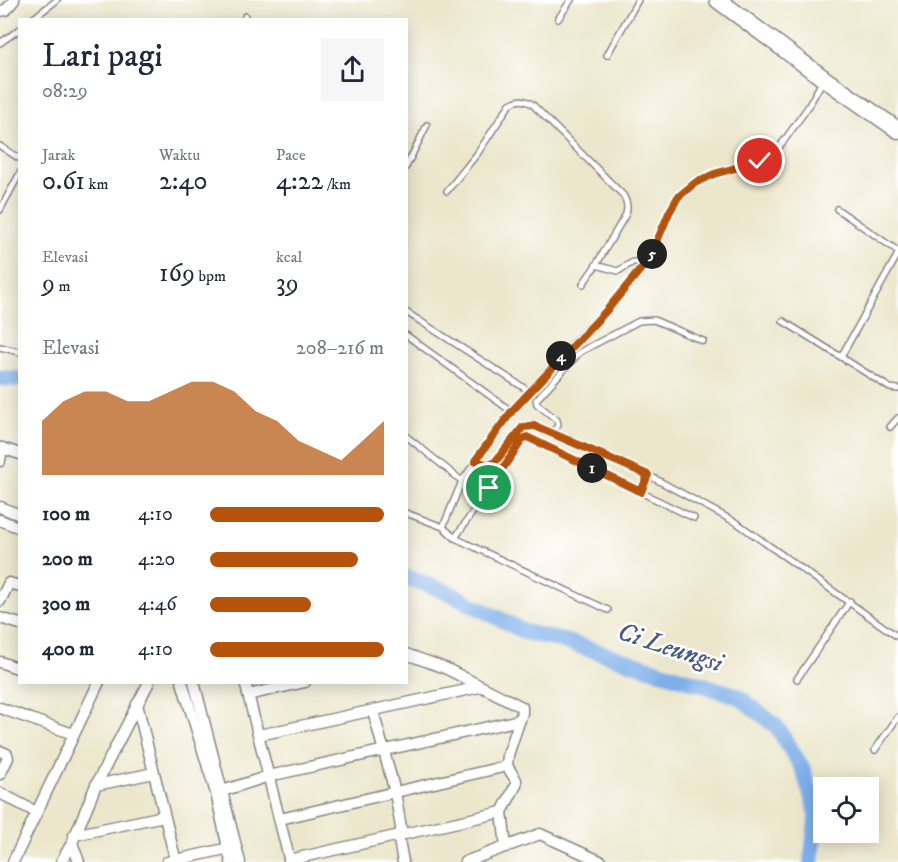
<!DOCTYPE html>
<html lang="id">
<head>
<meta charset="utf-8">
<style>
	body { margin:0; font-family:"IM FELL DW Pica",serif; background:#f6f6f7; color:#1f2937; height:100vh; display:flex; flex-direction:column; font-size:22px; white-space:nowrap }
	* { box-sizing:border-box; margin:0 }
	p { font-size:20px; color:#747a83 }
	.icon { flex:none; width:33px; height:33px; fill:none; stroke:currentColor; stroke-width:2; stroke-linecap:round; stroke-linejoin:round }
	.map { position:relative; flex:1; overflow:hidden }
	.drawer { position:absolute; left:18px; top:18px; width:390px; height:666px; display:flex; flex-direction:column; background:#fff; border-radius:0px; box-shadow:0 3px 15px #0003 }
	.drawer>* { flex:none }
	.controls { position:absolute; left:813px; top:777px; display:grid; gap:12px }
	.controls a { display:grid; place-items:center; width:66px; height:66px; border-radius:0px; background:#fff; box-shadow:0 3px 15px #0003; font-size:30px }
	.pin { position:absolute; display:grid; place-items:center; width:51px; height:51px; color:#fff; margin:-26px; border:3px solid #fff; border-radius:50%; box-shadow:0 2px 6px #0007 }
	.km { position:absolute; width:30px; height:30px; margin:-15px; border-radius:50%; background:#222; color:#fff; font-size:16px; line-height:30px; text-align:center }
	.round { display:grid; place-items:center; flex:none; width:63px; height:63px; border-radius:0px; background:#f6f6f7 }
	.headline { display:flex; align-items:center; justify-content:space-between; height:102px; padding:0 24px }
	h1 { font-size:33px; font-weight:600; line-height:45px }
	.stats { display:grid; grid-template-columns:repeat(3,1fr); gap:9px; height:102px; padding:6px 24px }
	.stats div { display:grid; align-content:center }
	.stats b { font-size:26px; font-weight:600 }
	.stats small { font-size:16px; font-weight:400 }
	.stats p { font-size:16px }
	.chart { height:168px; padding:12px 24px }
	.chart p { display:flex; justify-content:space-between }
	.chart svg { width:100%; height:108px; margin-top:6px; fill:#b45309; opacity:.7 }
	ul { padding:0 24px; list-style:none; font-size:20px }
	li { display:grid; grid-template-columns:96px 72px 1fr; align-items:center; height:45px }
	li i { height:15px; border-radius:8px; background:#b45309 }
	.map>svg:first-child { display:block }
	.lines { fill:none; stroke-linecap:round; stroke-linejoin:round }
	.river { stroke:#7eafe9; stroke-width:16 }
	.service-casing { stroke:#878484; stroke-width:8 }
	.minor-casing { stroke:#878484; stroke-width:13 }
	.primary-casing { stroke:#878484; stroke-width:19 }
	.service { stroke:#fff; stroke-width:5 }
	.minor { stroke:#fff; stroke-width:10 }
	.primary { stroke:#fff; stroke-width:16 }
	.route-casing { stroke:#fff; stroke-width:12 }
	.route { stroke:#b45309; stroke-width:8 }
	.labels { text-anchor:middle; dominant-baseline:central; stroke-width:5; stroke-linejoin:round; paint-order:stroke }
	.water-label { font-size:26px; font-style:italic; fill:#475a81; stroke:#fff }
</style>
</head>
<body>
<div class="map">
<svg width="898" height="862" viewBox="0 0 898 862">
	<rect width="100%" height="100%" fill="#fff"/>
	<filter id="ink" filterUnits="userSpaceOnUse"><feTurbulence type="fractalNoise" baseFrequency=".0167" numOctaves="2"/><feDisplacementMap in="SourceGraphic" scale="12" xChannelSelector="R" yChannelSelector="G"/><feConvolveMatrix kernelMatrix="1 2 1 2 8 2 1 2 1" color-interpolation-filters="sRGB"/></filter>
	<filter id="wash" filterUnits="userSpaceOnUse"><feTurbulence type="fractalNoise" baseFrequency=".008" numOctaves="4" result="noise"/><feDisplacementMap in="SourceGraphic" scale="24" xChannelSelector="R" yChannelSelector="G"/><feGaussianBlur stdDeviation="1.35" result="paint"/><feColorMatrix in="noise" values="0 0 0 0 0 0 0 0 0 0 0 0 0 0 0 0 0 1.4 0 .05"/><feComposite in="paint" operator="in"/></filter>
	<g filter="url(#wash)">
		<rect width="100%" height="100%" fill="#ece7cc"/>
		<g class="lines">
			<g class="river">
				<polyline points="0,378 20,379"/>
				<polyline points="406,577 450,593 525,632 567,642 738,696 777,727 803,769 817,814 811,862"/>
			</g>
		</g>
	</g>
	<g filter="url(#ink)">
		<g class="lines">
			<defs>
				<g id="service">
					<polyline points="558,19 571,0"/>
					<polyline points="31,20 57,0"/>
					<polyline points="244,20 245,16"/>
					<polyline points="0,43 20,29"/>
					<polyline points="607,55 638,0"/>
					<polyline points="0,146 20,159"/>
					<polyline points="406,167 427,125"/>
					<path d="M447,191L477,154L510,104C519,99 523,99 532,104L623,195C627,202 628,206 626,214L596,265"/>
					<polyline points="837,209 898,251"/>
					<polyline points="0,210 20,173"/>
					<polyline points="898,254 841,357 890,388 898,389"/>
					<polyline points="583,284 596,265 618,271 633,262 645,262"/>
					<polyline points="406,312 529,391"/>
					<polyline points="783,321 841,357"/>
					<polyline points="406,335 511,411"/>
					<polyline points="0,347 20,352"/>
					<polyline points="890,427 898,418"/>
					<polyline points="553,433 558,425 557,420 537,404 536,400 580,352 639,321 654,320 703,341"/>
					<polyline points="406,436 462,481"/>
					<polyline points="475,461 490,465 496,462 523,427 535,426 553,433 648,475 737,523 898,637"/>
					<polyline points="641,492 648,475"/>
					<polyline points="406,513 443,527 462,481 511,411 576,340 607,310 650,258 669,213 678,197 704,178 727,169 760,161 776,152 808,107 823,80"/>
					<polyline points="443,527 455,538 608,610"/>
					<polyline points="455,538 523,439 527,437 694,518"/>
					<polyline points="797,679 850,601"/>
					<polyline points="875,750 898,717"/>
				</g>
				<g id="minor">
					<polyline points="0,11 6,10 14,0"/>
					<polyline points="0,448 2,448 0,461"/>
					<polyline points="2,448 20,454"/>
					<polyline points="0,507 20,515"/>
					<polyline points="0,520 20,528"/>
					<polyline points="0,601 9,583 20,586"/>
					<polyline points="0,618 20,624"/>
					<polyline points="406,654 445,668 522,707 522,713 508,755 507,766 516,780 516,785 502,812 506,847"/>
					<polyline points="0,662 20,669"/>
					<polyline points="182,682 216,793 231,862"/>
					<polyline points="194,682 240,862"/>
					<polyline points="245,682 290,862"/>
					<polyline points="248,695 305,682"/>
					<polyline points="137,704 176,862"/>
					<polyline points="0,708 73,734"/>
					<polyline points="373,711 395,792 402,834"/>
					<polyline points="259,735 480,687"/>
					<polyline points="0,751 7,754 8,758 0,774"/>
					<polyline points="96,785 154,773"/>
					<polyline points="0,793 36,812"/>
					<polyline points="216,793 269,776 520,720"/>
					<polyline points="280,819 507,766"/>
					<polyline points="74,835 164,816"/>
					<polyline points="398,835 403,862"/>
					<polyline points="72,843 79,862"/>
					<polyline points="289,860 502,812"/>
					<polyline points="13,862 99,682"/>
					<polyline points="61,862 72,843 96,785 149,682"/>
					<polyline points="167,862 234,847"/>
					<polyline points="465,862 540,834 602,862"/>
				</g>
				<polyline id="primary" points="718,0 823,78 898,130"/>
			</defs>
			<use href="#service" class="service-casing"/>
			<use href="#minor" class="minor-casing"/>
			<use href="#primary" class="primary-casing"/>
			<use href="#service" class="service"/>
			<use href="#minor" class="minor"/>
			<use href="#primary" class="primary"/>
		</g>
	</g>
	<g class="lines" filter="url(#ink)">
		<defs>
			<polyline id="route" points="489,488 523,439 527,437 641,492 648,475 535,426 523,427 495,462 490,465 475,461 512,411 607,310 650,258 669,213 678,197 695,183 714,174 760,161"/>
		</defs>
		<use href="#route" class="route-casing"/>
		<use href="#route" class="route"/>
	</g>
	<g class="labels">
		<g class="water-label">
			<text transform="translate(670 648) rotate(18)">Ci Leungsi</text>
		</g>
	</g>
</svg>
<div class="controls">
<a><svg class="icon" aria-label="locate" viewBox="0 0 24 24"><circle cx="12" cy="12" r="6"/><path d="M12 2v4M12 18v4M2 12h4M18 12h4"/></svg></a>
</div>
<div class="pin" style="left:489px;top:488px;background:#1e9e55"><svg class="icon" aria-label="arrive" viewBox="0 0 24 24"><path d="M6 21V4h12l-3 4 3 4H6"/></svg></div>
<div class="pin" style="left:760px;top:161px;background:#d93025"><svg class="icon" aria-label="check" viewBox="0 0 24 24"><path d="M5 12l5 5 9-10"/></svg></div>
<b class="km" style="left:592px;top:468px">1</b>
<b class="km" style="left:561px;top:356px">4</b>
<b class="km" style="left:652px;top:254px">5</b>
<section class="drawer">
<div class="headline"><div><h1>Lari pagi</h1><p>08:29</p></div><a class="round"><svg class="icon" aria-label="share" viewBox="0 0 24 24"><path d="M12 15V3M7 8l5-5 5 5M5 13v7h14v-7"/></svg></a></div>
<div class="stats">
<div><p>Jarak</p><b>0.61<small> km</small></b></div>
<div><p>Waktu</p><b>2:40</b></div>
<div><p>Pace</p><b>4:22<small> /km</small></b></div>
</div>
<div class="stats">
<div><p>Elevasi</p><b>9<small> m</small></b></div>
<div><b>169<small> bpm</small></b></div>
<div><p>kcal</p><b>39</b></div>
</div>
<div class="chart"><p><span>Elevasi</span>208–216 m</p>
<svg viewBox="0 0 160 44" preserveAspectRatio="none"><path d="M0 44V22L10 14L20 10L30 10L40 14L50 14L60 10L70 6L80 6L90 10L100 18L110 22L120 30L130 34L140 38L150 30L160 22V44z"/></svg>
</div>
<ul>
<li><b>100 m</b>4:10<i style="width:100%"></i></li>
<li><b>200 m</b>4:20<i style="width:85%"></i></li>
<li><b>300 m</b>4:46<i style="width:58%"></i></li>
<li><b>400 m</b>4:10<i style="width:100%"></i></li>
</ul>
</section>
</div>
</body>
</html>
